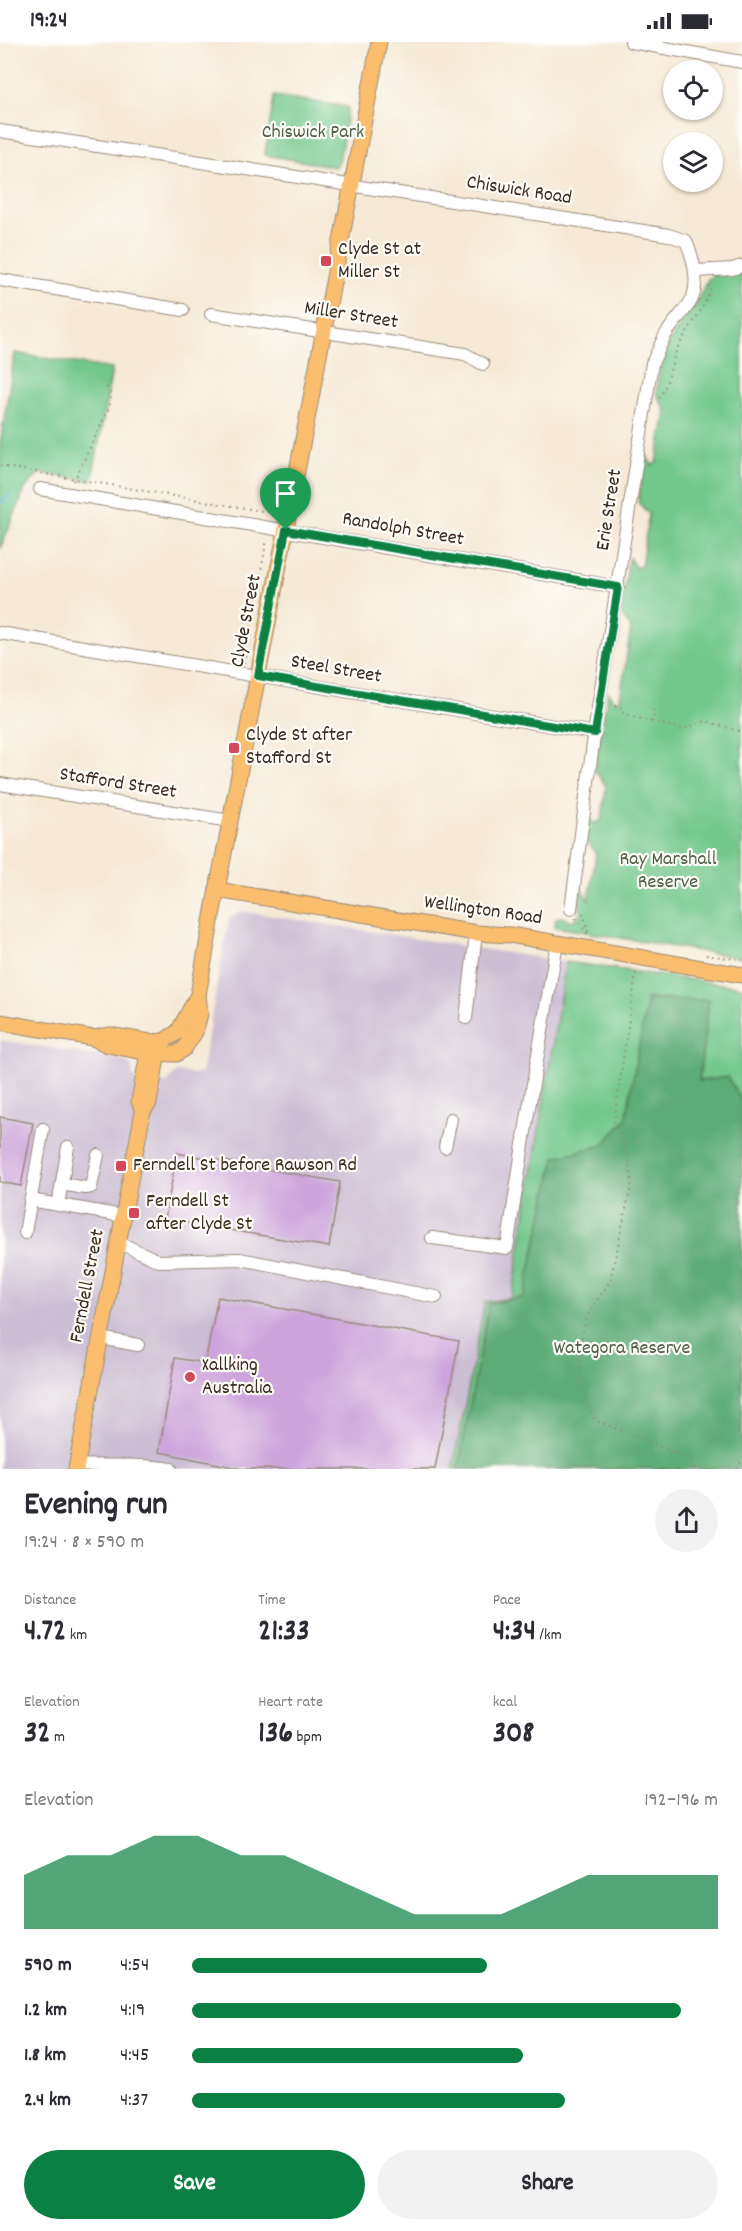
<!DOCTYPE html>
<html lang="en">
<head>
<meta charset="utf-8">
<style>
	body { margin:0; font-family:Dekko,sans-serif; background:#f2f2f3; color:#2b2b33; height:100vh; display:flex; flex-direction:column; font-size:22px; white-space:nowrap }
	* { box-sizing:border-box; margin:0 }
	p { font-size:20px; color:#7c7c81 }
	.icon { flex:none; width:33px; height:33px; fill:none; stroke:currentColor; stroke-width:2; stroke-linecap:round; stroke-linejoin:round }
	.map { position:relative; height:1427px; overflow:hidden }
	.details { display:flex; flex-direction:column; background:#fff; flex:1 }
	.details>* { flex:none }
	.fabs { position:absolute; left:663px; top:18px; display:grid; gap:12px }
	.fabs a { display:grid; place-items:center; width:60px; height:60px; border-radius:50%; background:#fff; box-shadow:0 2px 4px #0004; font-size:30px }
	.pin { position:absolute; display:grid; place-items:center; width:51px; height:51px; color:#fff; margin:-62px -26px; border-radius:50% 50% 50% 0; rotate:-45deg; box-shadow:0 0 6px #0007 }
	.pin .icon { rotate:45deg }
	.round { display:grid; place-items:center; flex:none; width:63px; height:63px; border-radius:32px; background:#f2f2f3 }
	.summary { display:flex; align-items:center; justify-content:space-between; height:102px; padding:0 24px }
	h1 { font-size:33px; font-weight:800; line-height:45px }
	.stats { display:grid; grid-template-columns:repeat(3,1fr); gap:9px; height:102px; padding:6px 24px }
	.stats div { display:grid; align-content:center }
	.stats b { font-size:30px; font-weight:800 }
	.stats small { font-size:16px; font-weight:400 }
	.stats p { font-size:16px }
	.chart { height:168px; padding:12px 24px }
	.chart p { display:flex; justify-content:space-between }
	.chart svg { width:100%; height:108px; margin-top:6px; fill:#0b8043; opacity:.7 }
	.action { display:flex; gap:12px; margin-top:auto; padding:12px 24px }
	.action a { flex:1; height:69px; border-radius:36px; background:#0b8043; color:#fff; font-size:24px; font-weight:800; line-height:69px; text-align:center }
	.action a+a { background:#f2f2f3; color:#2b2b33 }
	ul { padding:0 24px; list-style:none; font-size:20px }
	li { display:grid; grid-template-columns:96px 72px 1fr; align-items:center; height:45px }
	li i { height:15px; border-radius:8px; background:#0b8043 }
	.status { display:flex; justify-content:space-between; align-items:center; height:42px; padding:0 30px; background:#fff; direction:ltr }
	.status svg { height:16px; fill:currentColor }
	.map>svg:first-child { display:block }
	.industrial { fill:#ccbed3 }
	.green { fill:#72c78b; stroke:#567854; stroke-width:1.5 }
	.forest { fill:#5dac77; stroke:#4c6b4a; stroke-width:1.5 }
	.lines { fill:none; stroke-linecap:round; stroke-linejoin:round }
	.stream { stroke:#4fb1ce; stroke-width:3 }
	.building { fill:#cda4db }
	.minor-casing { stroke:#988a7a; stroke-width:14 }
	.major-casing { stroke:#988a7a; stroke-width:17 }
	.path { stroke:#988a7a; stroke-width:2; stroke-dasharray:1.5 4.5; stroke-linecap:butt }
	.minor { stroke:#fff; stroke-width:12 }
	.major { stroke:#fabe6e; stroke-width:15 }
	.route-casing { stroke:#fff; stroke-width:12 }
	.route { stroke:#0b8043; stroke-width:8 }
	.poi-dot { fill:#d1495b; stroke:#fdfcf7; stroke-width:2 }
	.labels { text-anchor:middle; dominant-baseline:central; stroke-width:4.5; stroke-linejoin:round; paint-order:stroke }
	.park-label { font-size:20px; fill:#4e6144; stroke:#fdfcf7 }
	.street-label { font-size:20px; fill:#3b2a1e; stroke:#fdfcf7 }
	.poi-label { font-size:20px; fill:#3b2a1e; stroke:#fdfcf7; text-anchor:start }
</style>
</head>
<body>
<div class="status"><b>19:24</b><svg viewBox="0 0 49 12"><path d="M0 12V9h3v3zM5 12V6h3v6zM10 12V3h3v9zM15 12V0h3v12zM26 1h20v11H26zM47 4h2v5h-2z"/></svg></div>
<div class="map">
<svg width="742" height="1427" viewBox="0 0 742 1427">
	<rect width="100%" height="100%" fill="#fdfcf7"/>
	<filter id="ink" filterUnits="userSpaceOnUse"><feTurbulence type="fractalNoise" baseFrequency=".0167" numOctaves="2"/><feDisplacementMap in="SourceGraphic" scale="12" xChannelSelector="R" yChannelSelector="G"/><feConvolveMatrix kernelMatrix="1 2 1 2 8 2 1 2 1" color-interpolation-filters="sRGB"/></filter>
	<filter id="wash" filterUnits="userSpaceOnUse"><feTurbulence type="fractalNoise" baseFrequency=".008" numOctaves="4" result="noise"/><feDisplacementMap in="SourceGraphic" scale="24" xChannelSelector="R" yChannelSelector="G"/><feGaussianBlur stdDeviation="1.35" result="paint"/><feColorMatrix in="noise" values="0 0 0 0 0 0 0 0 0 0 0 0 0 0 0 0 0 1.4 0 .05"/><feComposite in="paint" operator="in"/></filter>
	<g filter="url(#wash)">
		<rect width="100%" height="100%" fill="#f6e9d5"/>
		<polygon class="industrial" points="241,869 566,920 512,1256 485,1261 453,1427 0,1427 0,998 124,1018 131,1024 133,1035 167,1041 177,1030 201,1032 229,877"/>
		<g class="green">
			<polygon points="274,54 348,65 339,120 334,125 265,113"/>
			<path d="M742,228V916L555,885L556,876L562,875L571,879C589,873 575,859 578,843L589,858L596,811L585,797L589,773L594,782L602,778L606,744L595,728L608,650L615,660L620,657L631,586L621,572L629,516L636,526L641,524L649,472L638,460L646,413L652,423L657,421L666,369L656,351L660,327L667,307L674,292L695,264L708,237L715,231Z"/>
			<polygon points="15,311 112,327 92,439 40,431 26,445 0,507 0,402"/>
			<polygon points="566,920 742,945 742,1427 453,1427 485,1260 512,1256"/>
		</g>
		<polygon class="forest" points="647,957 709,958 699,1039 728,1035 742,1060 742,1427 458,1427 489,1261 524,1255 555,1115 603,1103 626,1077"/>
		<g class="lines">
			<polyline class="stream" points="0,462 11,452"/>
		</g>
		<g id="blocks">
			<g class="building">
				<polygon points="0,1075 33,1081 21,1144 0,1140"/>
				<polygon points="177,1111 340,1140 329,1205 165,1177"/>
				<polygon points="218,1255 459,1299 435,1427 243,1427 159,1410 175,1316 205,1321"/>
			</g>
		</g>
	</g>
	<g filter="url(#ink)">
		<use href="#blocks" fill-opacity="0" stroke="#988a7a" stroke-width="1.5"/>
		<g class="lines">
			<defs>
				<g id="minor">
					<polyline points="631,0 742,20"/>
					<path d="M0,89C223,124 446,157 669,193L686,199C694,217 701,245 689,262C682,272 673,281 666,292C661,301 657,312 652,321L597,672L571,867"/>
					<polyline points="696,229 732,227 742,224"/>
					<polyline points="0,238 183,268"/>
					<polyline points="211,272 465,312 483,322"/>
					<polyline points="40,447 618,545"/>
					<polyline points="0,591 595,691"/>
					<polyline points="0,742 230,779"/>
					<polyline points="466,976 476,891"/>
					<polyline points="445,1105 451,1077"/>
					<polyline points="62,1142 85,1146 91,1145 98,1113"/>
					<polyline points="30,1158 123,1174"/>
					<polyline points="58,1163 68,1105"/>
					<polyline points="25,1191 43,1087"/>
					<polyline points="432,1196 507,1206 526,1083 557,901"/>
					<polyline points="118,1200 159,1219 240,1217 436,1255"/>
					<polyline points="100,1296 138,1303"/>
					<path d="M77,1423C108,1425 140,1421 171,1427"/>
				</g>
				<g id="major">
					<polyline points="217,848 476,891 510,893 742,933"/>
					<polyline points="0,980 93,996 108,1003 148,1011 176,1012 184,1007 195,990 200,972 198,953 212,874 379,0"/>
					<polyline points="93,996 109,993 150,1000 164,999 178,990 198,953"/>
					<polyline points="143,1069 139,1059 150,1001"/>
					<polyline points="76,1427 143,1069 149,1061 160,1000"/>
				</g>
			</defs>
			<use href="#minor" class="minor-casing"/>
			<use href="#major" class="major-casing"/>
			<g class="path">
				<path d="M659,356C670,340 670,321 679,303C690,283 705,267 711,244H706"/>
				<polyline points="0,424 273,471"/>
				<polyline points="74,439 109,366 111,352 104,341"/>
				<polyline points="244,621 267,497"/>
				<polyline points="609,664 620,664 622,670 637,676 683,687 706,679 742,690"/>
				<polyline points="650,680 654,673 653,668"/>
				<polyline points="583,871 589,893"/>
				<polyline points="576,876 588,893"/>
				<polyline points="706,913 742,918"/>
				<polyline points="636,931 614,1079 628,1114 632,1140 610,1239 587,1274 580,1303 581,1347 595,1378 687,1416 694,1427"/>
				<polyline points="737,1427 742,1418"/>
			</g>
			<use href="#minor" class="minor"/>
			<use href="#major" class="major"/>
		</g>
	</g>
	<g class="lines" filter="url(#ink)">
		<defs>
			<polygon id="route" points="286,488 618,545 595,691 258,634"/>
		</defs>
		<use href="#route" class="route-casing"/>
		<use href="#route" class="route"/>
	</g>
	<g class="poi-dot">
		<rect x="320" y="213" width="12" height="12" rx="3"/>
		<rect x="228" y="700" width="12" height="12" rx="3"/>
		<rect x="115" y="1118" width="12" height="12" rx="3"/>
		<rect x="128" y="1165" width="12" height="12" rx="3"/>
		<circle cx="190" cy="1335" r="6"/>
	</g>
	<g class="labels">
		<g class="park-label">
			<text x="313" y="91">Chiswick Park</text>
			<text x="668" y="818">Ray Marshall<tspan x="668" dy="23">Reserve</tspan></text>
			<text x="622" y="1307">Wategora Reserve</text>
		</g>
		<g class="street-label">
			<text transform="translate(519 149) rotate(9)">Chiswick Road</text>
			<text transform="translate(351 274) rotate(9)">Miller Street</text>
			<text transform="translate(610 468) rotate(-81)">Erie Street</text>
			<text transform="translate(403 488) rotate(10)">Randolph Street</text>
			<text transform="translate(247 579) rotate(-79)">Clyde Street</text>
			<text transform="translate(336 628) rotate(10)">Steel Street</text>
			<text transform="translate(118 742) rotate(9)">Stafford Street</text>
			<text transform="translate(483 869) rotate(8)">Wellington Road</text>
			<text transform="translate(88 1244) rotate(-79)">Ferndell Street</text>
		</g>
		<g class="poi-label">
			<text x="338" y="208">Clyde St at<tspan x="338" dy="23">Miller St</tspan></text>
			<text x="246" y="694">Clyde St after<tspan x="246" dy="23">Stafford St</tspan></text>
			<text x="133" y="1124">Ferndell St before Rawson Rd</text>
			<text x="146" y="1160">Ferndell St<tspan x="146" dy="23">after Clyde St</tspan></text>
			<text x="202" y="1324">Xallking<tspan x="202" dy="23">Australia</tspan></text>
		</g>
	</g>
</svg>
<div class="fabs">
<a><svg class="icon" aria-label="locate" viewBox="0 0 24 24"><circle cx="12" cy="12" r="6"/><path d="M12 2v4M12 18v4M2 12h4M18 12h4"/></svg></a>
<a><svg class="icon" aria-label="layers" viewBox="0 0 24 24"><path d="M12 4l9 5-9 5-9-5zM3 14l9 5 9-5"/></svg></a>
</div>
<div class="pin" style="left:286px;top:488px;background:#1e9e55"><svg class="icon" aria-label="arrive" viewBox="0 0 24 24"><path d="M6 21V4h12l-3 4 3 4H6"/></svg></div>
</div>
<section class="details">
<div class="summary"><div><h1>Evening run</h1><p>19:24 · 8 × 590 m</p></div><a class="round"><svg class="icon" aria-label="share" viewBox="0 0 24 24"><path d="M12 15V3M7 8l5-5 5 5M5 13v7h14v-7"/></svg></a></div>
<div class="stats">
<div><p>Distance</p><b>4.72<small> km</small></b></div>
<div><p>Time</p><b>21:33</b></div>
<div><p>Pace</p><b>4:34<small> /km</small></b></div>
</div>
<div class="stats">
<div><p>Elevation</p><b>32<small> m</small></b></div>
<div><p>Heart rate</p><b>136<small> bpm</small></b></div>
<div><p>kcal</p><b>308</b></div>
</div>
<div class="chart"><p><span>Elevation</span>192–196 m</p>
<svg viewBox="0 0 160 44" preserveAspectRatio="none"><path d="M0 44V22L10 14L20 14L30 6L40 6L50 14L60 14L70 22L80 30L90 38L100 38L110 38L120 30L130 22L140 22L150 22L160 22V44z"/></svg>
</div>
<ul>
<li><b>590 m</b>4:54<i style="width:56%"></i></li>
<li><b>1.2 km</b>4:19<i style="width:93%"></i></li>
<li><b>1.8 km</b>4:45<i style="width:63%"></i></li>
<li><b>2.4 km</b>4:37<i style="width:71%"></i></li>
</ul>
<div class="action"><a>Save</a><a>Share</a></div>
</section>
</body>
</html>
